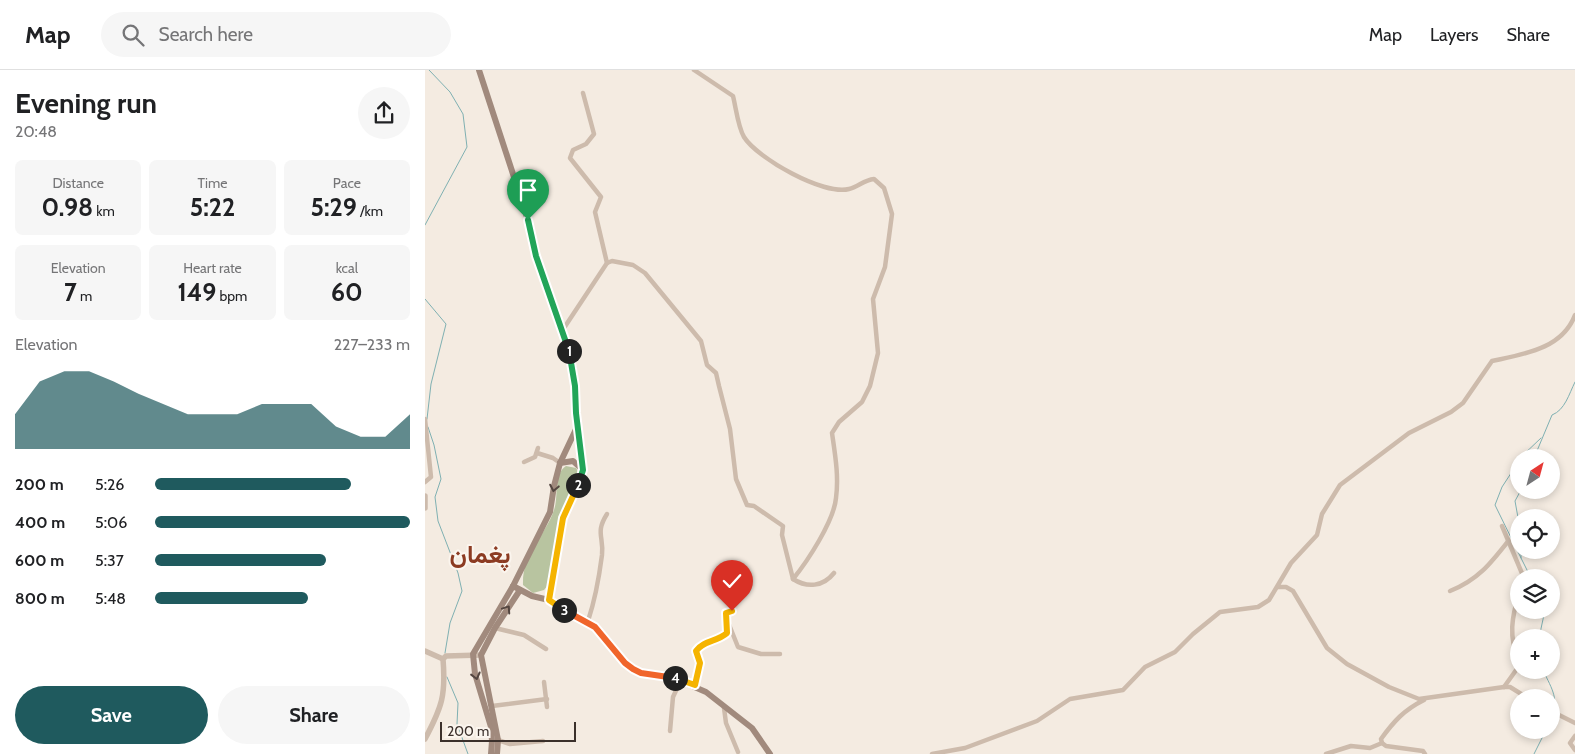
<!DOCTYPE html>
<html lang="en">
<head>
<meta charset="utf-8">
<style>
	body { margin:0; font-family:Cabin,Vazirmatn,sans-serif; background:#f6f6f6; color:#202124; height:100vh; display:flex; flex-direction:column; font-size:19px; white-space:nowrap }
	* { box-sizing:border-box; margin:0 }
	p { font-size:16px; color:#757577 }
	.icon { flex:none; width:28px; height:28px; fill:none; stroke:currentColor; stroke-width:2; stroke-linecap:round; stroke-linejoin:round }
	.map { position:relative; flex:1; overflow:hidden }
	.panel { display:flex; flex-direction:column; background:#fff; width:425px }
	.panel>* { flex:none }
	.needle { width:32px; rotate:36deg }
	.buttons { position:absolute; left:1085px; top:379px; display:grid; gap:10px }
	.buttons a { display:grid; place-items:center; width:50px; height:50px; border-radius:50%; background:#fff; box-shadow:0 2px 8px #0003; font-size:25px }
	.scale { position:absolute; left:15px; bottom:12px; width:136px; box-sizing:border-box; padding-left:5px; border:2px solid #3b302b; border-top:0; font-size:14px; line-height:18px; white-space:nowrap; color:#3b302b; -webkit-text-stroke:4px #fbf5ee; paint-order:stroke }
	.pin { position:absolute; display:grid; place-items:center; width:42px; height:42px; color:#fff; margin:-51px -21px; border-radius:50% 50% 50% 0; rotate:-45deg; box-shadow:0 0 5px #0007 }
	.pin .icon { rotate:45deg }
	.km { position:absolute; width:25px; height:25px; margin:-12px; border-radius:50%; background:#222; color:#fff; font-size:14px; line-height:25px; text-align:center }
	.round { display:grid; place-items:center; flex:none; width:52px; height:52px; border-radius:26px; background:#f6f6f6 }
	.overview { display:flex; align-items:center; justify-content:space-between; height:85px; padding:0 15px }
	h1 { font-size:28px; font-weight:800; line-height:38px }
	.metrics { display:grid; grid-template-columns:repeat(3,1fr); gap:8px; height:85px; padding:5px 15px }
	.metrics div { display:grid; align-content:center; border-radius:8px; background:#f6f6f6; text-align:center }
	.metrics b { font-size:25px; font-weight:800 }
	.metrics small { font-size:14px; font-weight:400 }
	.metrics p { font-size:14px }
	.chart { height:140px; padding:10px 15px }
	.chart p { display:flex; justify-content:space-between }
	.chart svg { width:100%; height:90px; margin-top:5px; fill:#1f5a5e; opacity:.7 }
	.action { display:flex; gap:10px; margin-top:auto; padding:10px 15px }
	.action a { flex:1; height:58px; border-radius:30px; background:#1f5a5e; color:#fff; font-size:20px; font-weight:800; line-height:58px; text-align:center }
	.action a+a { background:#f6f6f6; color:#202124 }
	ul { padding:0 15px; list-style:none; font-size:16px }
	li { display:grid; grid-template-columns:80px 60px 1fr; align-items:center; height:38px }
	li i { height:12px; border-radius:6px; background:#1f5a5e }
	header { display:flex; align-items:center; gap:30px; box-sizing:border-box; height:70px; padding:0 25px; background:#fff; border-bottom:1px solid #e0e0e0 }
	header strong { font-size:24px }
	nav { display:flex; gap:28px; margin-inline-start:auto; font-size:18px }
	.search { width:350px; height:45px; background:#f6f6f6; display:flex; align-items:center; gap:12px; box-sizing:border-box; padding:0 18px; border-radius:28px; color:#757577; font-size:19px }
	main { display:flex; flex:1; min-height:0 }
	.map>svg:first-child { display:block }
	.green { fill:#b8c4a0 }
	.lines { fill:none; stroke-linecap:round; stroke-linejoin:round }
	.stream { stroke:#7fb0b2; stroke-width:1 }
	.minor { stroke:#cdbbac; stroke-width:4.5 }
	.tertiary { stroke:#cdbbac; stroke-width:5.5 }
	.secondary { stroke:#a18a7d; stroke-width:6 }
	.oneway { stroke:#544640 }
	.split-1-casing { stroke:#fff; stroke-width:10 }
	.split-2-casing { stroke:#fff; stroke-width:10 }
	.split-3-casing { stroke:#fff; stroke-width:10 }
	.split-4-casing { stroke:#fff; stroke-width:10 }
	.split-5-casing { stroke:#fff; stroke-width:10 }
	.split-1 { stroke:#22a559; stroke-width:6 }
	.split-2 { stroke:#22a559; stroke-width:6 }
	.split-3 { stroke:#f5b400; stroke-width:6 }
	.split-4 { stroke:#f0652b; stroke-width:6 }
	.split-5 { stroke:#f5b400; stroke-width:6 }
	.labels { text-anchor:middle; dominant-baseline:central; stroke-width:4; stroke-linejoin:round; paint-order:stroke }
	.town-label { font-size:25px; font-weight:bold; fill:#8c3b22; stroke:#fbf5ee }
</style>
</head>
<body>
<header>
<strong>Map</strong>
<div class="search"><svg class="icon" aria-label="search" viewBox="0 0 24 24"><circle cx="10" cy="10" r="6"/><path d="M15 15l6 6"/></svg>Search here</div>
<nav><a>Map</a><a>Layers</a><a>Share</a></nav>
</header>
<main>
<section class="panel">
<div class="overview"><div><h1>Evening run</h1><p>20:48</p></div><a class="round"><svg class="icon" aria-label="share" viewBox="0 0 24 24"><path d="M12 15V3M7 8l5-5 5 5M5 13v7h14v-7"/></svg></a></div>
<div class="metrics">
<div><p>Distance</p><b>0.98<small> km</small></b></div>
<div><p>Time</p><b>5:22</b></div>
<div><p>Pace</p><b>5:29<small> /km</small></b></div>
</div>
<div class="metrics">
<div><p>Elevation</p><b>7<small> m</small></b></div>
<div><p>Heart rate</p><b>149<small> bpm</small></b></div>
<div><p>kcal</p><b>60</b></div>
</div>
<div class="chart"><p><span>Elevation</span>227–233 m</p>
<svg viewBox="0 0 160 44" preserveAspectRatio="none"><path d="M0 44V27L10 11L20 6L30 6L40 11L50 17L60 22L70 27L80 27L90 27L100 22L110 22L120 22L130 33L140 38L150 38L160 27V44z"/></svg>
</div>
<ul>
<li><b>200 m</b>5:26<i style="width:77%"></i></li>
<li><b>400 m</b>5:06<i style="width:100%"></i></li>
<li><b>600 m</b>5:37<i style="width:67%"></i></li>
<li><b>800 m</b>5:48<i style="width:60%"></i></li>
</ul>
<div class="action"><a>Save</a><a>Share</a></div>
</section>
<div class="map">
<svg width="1150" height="684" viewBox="0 0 1150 684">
	<rect width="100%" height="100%" fill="#f4ebe1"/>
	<path class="green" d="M141,396L151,398C160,411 140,431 136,444C128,467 130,492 123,515L119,520L108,523L98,515C97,482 120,467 129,440C134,427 128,404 141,396Z"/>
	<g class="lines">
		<g class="stream">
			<polyline points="0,155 42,77 38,44 25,22 4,0"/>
			<polyline points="0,229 21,254 6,314 2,349"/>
			<polyline points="3,357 9,375 16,409 10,427 13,451 33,503 37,521 25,553 20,583"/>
			<polyline points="1095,388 1116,368"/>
			<path d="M1109,388L1127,345C1140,340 1144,324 1150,312"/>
			<polyline points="1094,391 1077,417 1070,435 1096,488"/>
			<polyline points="1094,453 1090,431 1096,420"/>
			<polyline points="1096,480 1096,488 1106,508"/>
			<polyline points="1114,568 1120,540"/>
			<path d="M1118,600C1124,614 1136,630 1126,644"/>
			<polyline points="22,607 33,633 32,654 43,684"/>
			<polyline points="1109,684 1121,660"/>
		</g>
		<g class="minor">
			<path d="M269,0L308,26C311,38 313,57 319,67C332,88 399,126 424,119C433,117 439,110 449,109L459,118L467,144L460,197L448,229L453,283L445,316L437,332L414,352L407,363C410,384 414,406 411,428C409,451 382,492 368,509"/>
			<polyline points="158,23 169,64 161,74 148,80 145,88 176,127 170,142 182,193"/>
			<path d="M137,261L182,193L187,191L208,195L220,203L276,271L282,295L291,303L294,316L305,359L311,409L322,435L329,436L358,456L357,465L368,509C382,518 398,517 409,503"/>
			<polyline points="0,349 6,407 0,412"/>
			<polyline points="112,383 128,388 135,393"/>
			<polyline points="99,392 110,387 113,378"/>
			<polyline points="1077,456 1099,508"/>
			<polyline points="853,517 861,517 868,521 902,578 922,594 964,617 994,629 1079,617 1085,617 1103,628"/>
			<path d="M1025,521C1053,510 1066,493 1084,470"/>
			<path d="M1094,524C1087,546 1083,568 1094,589"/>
			<path d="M163,551C170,530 174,508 177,485C179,466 170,463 182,444"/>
			<polyline points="303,552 313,577 336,584 355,584"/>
			<polyline points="70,558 99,565 121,579"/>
			<polyline points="119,612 122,637"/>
			<path d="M269,615L275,593L271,581C279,570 292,572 302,563L301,543L307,541"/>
			<polyline points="1079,617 1094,596"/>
			<path d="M999,630C979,640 969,651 956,669L957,673L961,676L998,681L1000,684"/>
			<polyline points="67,636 122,629"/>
			<polyline points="299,638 301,653 313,682"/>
			<polyline points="1126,641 1150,653"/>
			<polyline points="245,661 248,627 256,610"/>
			<polyline points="1150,666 1145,673 1150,680"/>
			<polyline points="73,670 85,674 118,671"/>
			<path d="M507,684L540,678L612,651L645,629L698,620L720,597L750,582L768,564L795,542L833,537L844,530L866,493L892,465L897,444L915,415L984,363L1026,342L1038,333L1067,291C1099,284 1137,279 1150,245"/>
			<polyline points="901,684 926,676 945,678 957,673"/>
		</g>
		<g class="tertiary">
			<polyline points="0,426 0,438"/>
			<polyline points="0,581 18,589"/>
			<path d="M0,669C17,637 21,625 18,589L21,586L56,585"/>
		</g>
		<g class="secondary">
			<polyline points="54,0 103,150 111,186 147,289 151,316 151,343 158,400 138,448 124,530 107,526 88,516"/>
			<polyline points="135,393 148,391 157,399"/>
			<polyline points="124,530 133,537 170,557 200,593 208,599 216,603 244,606 281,622 327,658 345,684"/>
			<polyline points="66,684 67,671 66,657 50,604 48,584 88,516 125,442 129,416 135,393 152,357"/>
			<polyline points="72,684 73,670 56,585 70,558 95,520"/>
		</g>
	</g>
	<defs><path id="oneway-chevron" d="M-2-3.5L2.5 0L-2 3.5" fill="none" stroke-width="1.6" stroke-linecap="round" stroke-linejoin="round" transform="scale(1.25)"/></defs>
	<g class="oneway">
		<use href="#oneway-chevron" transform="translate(129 418) rotate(101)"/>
		<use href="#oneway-chevron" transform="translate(82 539) rotate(-56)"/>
		<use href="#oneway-chevron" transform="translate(51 606) rotate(76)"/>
	</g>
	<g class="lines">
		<defs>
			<polyline id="split-1" points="103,150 111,186 144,281"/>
			<polyline id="split-2" points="144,281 150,316 151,343 158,400 153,415"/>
			<polyline id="split-3" points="139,540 124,530 138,448 153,415"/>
			<polyline id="split-4" points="139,540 170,557 200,593 208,599 216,603 250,608"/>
			<path id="split-5" d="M250,608L270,615L275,593L271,581C279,570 292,572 302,563L301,543L307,541"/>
		</defs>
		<use href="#split-1" class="split-1-casing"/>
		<use href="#split-2" class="split-2-casing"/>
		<use href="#split-3" class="split-3-casing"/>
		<use href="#split-4" class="split-4-casing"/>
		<use href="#split-5" class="split-5-casing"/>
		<use href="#split-1" class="split-1"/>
		<use href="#split-2" class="split-2"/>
		<use href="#split-3" class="split-3"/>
		<use href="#split-4" class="split-4"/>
		<use href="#split-5" class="split-5"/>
	</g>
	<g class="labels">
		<g class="town-label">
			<text x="55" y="484">پغمان</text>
		</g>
	</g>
</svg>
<div class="buttons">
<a><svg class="needle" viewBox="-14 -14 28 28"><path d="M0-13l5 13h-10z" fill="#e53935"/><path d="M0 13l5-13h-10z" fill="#757577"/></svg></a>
<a><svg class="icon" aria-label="locate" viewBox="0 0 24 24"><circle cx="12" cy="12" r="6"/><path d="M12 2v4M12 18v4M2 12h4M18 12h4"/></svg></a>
<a><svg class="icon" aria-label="layers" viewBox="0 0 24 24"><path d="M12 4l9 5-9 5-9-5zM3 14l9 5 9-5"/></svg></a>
<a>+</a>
<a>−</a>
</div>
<div class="scale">200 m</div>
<div class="pin" style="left:103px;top:150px;background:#1e9e55"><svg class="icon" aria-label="arrive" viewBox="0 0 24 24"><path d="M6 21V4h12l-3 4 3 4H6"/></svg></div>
<div class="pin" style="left:307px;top:541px;background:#d93025"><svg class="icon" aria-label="check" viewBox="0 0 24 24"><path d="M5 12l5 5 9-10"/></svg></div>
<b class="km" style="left:144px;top:281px">1</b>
<b class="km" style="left:153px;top:415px">2</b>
<b class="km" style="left:139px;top:540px">3</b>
<b class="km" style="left:250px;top:608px">4</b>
</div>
</main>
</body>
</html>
